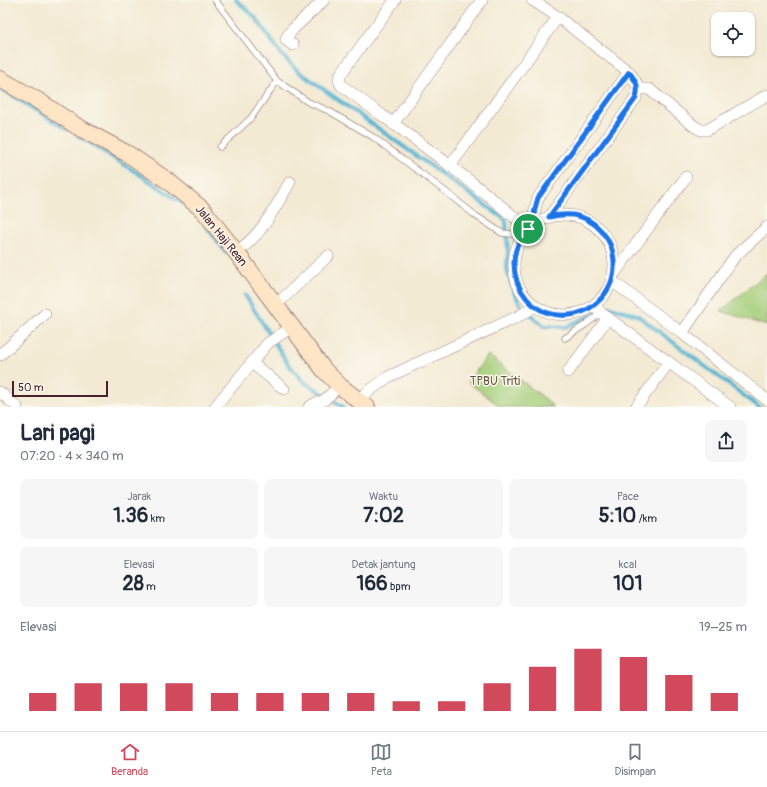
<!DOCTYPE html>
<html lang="id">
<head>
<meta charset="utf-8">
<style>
	body { margin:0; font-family:Pangolin,sans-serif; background:#f6f6f7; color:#1f2937; height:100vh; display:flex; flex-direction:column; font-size:15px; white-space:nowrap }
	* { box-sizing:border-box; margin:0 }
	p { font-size:13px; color:#747a83 }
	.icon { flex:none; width:22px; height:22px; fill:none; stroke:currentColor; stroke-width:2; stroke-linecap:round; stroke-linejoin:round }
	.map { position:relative; height:407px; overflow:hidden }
	.panel { display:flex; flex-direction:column; background:#fff; flex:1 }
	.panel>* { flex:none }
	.fabs { position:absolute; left:711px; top:12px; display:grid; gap:8px }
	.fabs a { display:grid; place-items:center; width:44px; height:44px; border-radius:8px; background:#fff; box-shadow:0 1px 3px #0004; font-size:20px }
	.scale { position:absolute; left:12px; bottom:10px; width:96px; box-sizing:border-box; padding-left:4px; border:2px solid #4a1f2b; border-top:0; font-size:11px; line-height:14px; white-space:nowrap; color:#4a1f2b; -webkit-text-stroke:3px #fbf7ec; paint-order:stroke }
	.pin { position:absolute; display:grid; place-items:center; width:34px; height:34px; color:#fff; margin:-17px; border:2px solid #fff; border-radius:50%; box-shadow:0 1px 4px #0007 }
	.round { display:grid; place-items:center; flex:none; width:42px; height:42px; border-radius:8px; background:#f6f6f7 }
	.headline { display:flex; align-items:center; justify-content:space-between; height:68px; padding:0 20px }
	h1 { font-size:22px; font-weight:800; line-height:30px }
	.figures { display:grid; grid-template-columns:repeat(3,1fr); gap:6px; height:68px; padding:4px 20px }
	.figures div { display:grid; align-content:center; border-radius:8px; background:#f6f6f7; text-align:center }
	.figures b { font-size:20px; font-weight:800 }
	.figures small { font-size:11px; font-weight:400 }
	.figures p { font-size:11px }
	.chart { height:112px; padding:8px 20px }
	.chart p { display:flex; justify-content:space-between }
	.chart svg { width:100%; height:72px; margin-top:4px; stroke:#d1495b; stroke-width:6 }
	.tab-bar { display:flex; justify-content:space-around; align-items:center; height:56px; border-top:1px solid #e0e1e3; background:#fff; font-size:11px; color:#747a83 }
	.tab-bar a { display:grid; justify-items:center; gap:2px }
	.tab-bar .selected { color:#d1495b }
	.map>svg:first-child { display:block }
	.green { fill:#a4ce7a; stroke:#777652 }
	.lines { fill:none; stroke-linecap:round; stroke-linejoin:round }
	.stream { stroke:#56b4d4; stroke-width:4 }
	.lane-casing { stroke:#9e847f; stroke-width:7 }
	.street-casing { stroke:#9e847f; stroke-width:12 }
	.secondary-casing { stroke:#9e847f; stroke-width:18 }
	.lane { stroke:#fff; stroke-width:5.5 }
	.street { stroke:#fff; stroke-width:11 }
	.secondary { stroke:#fee5c5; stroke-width:16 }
	.route-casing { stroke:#fff; stroke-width:8 }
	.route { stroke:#1a73e8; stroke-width:5 }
	.labels { text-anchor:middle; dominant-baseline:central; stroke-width:3; stroke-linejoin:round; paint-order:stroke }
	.street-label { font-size:12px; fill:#4a1f2b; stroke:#fbf7ec }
	.park-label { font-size:12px; fill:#655443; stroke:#fbf7ec }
</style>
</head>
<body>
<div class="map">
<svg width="767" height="407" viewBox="0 0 767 407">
	<rect width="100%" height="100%" fill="#fbf7ec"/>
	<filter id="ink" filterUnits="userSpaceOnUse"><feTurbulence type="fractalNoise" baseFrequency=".025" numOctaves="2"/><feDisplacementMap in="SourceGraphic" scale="8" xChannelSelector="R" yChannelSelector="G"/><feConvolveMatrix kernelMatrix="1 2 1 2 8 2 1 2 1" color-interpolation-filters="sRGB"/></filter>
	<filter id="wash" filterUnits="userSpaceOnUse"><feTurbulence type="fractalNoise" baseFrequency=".012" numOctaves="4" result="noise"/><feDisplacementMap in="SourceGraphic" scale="16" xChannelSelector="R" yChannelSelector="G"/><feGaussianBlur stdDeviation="0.9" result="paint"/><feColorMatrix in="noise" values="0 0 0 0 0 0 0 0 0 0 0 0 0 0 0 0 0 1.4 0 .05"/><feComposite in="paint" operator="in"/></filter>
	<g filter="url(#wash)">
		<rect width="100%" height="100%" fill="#f3ead3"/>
		<g class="green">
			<polygon points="767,273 767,326 721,311"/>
			<polygon points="488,355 548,401 553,407 501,407 468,382"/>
		</g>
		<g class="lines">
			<g class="stream">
				<polyline points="236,0 255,17 281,54 298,71 506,220 508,250 507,270 514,293 523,309 544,326 567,327 594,313 611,307 637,315 759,407"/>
				<polyline points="0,88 68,130"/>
				<path d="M78,136C117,160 157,184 194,212"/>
				<polyline points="206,226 226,253"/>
				<polyline points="245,295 288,364 303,381 343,407"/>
			</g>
		</g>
	</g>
	<g filter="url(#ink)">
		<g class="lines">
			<defs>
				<g id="lane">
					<polyline points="215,0 277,81 308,102 329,111 373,137 446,192 476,216 502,233 512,234 528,229"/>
					<polyline points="220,147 251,118 277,81"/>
					<polyline points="565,338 585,325 601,313"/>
				</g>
				<g id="street">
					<path d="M395,0L340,75L339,81L341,85C404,132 469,177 528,229"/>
					<path d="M532,0L558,17L629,72C637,83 639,84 636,98L549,217"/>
					<polyline points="293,45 286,40 286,38 293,29 324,0"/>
					<polyline points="638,89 649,89 694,126 701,130 707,130 767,95"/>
					<polyline points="393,124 482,0"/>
					<polyline points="450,166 558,17"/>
					<circle cx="564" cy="265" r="50"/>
					<path d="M534,224C533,215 535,207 538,198L629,72"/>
					<path d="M236,252C261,236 275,208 290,182"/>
					<polyline points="614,274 686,177"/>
					<polyline points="612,281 682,333 767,400"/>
					<polyline points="276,305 328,256"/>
					<polyline points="595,305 601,313 608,318 730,407"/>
					<polyline points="682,333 735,256 767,227"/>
					<polyline points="0,355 45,314"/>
					<polyline points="252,363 284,389"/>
					<polyline points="568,372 608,318"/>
					<polyline points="0,392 17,407"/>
					<polyline points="357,400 388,377 420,362 521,315 535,306"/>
					<polyline points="215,407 268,343 292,327"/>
					<polyline points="309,407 316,403 323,401 340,386"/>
					<polyline points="636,407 669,362"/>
				</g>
				<polyline id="secondary" points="0,79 37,100 78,127 128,154 168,181 203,210 236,252 324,370 340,386 367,407"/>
			</defs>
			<use href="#lane" class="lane-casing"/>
			<use href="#street" class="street-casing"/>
			<use href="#secondary" class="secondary-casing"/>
			<use href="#lane" class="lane"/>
			<use href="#street" class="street"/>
			<use href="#secondary" class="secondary"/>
		</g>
	</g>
	<g class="lines" filter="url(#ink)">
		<defs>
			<path id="route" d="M629,72C637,83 639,85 636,98L549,217C557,215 564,214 573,215C595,218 613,239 614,261C616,292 590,318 559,315C532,313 514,289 514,263C514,248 522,234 534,224C533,214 535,207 538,198Z"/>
		</defs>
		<use href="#route" class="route-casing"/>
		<use href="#route" class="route"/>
	</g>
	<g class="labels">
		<g class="street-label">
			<text transform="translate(221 236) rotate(51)">Jalan Haji Rean</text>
		</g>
		<g class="park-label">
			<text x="495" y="381">TPBU Triti</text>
		</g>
	</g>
</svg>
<div class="fabs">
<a><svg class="icon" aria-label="locate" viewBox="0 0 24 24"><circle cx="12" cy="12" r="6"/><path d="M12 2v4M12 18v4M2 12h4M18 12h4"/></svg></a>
</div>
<div class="scale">50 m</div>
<div class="pin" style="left:528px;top:229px;background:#1e9e55"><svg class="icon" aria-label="arrive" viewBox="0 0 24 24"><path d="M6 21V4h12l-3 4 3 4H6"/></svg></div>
</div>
<section class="panel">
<div class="headline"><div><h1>Lari pagi</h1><p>07:20 · 4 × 340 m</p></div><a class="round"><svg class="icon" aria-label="share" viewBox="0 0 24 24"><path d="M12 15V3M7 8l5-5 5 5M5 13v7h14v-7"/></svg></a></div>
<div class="figures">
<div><p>Jarak</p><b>1.36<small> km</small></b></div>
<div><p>Waktu</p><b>7:02</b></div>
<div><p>Pace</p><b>5:10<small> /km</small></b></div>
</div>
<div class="figures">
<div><p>Elevasi</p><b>28<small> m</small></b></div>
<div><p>Detak jantung</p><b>166<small> bpm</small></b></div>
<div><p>kcal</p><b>101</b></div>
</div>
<div class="chart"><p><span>Elevasi</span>19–25 m</p>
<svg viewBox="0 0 160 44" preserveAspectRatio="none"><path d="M5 44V33M15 44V27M25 44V27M35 44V27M45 44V33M55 44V33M65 44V33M75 44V33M85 44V38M95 44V38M105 44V27M115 44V17M125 44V6M135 44V11M145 44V22M155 44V33"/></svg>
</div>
</section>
<nav class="tab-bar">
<a class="selected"><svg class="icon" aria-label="home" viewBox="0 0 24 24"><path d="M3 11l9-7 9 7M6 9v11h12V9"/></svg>Beranda</a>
<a><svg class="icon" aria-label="map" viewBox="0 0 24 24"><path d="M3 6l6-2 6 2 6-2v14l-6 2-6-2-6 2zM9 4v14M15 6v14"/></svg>Peta</a>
<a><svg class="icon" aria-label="saved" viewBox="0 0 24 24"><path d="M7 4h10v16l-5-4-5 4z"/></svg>Disimpan</a>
</nav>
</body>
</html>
